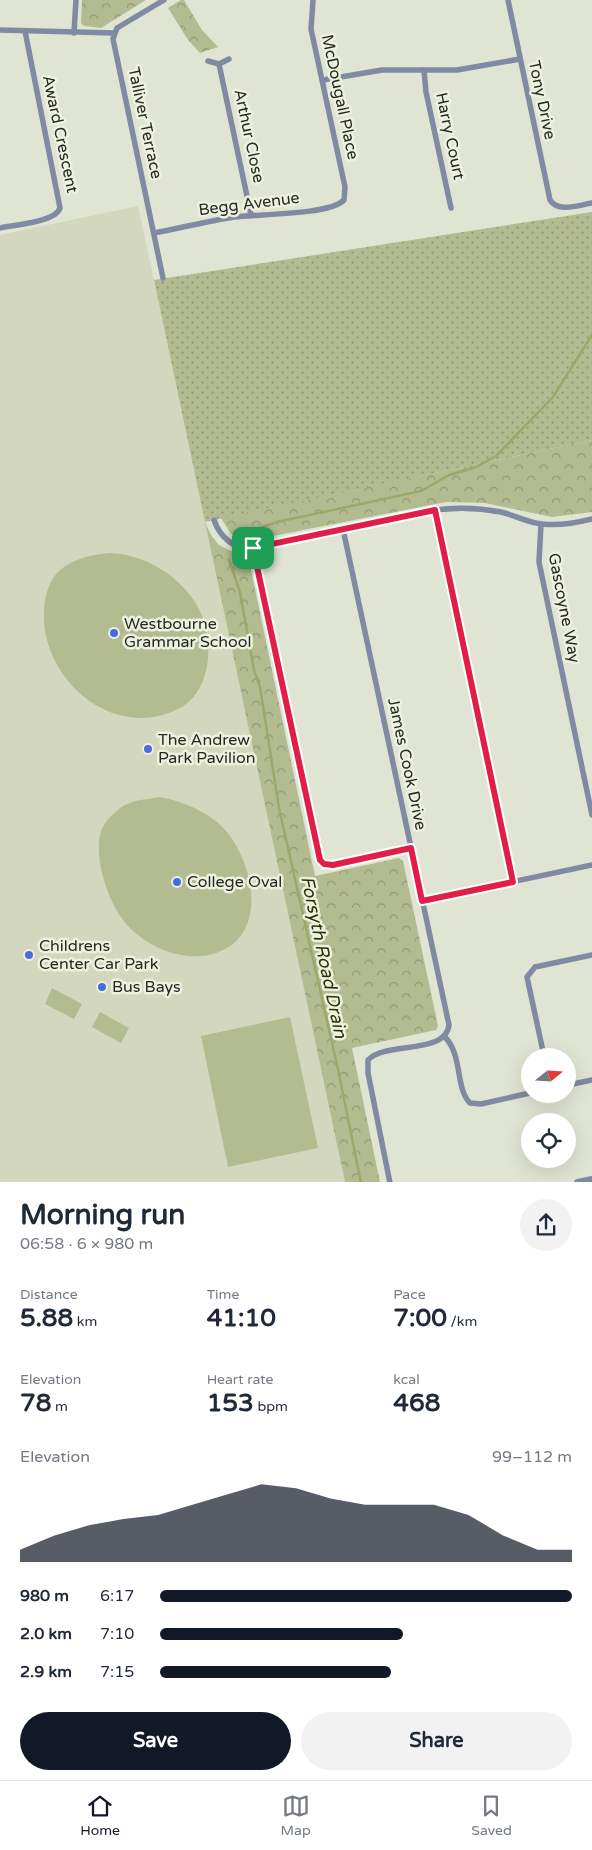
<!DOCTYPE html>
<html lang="en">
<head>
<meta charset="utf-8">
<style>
	body { margin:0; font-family:"Varela Round",sans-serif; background:#f2f2f3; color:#1f2937; height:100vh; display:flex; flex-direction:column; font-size:19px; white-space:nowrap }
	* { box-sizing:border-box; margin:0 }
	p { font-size:16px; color:#747a83 }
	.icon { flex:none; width:28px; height:28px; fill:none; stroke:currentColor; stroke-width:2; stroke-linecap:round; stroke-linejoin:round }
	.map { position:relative; height:1182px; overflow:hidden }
	.details { display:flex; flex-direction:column; background:#fff; flex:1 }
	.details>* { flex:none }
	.needle { width:32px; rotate:72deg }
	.controls { position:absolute; left:521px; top:1048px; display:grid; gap:10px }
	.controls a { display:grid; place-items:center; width:55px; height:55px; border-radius:50%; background:#fff; box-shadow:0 5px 20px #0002; font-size:25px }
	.pin { position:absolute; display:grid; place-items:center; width:42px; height:42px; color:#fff; margin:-21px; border-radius:10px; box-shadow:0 2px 8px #0006 }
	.round { display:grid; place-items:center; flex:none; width:52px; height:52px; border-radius:26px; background:#f2f2f3 }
	.summary { display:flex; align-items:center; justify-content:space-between; height:85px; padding:0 20px }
	h1 { font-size:28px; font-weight:700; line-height:38px }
	.figures { display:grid; grid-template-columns:repeat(3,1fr); gap:8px; height:85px; padding:5px 20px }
	.figures div { display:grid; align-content:center }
	.figures b { font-size:25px; font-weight:700 }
	.figures small { font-size:14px; font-weight:400 }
	.figures p { font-size:14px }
	.chart { height:140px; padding:10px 20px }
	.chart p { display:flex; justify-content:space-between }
	.chart svg { width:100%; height:90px; margin-top:5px; fill:#111827; opacity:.7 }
	.primary-button { display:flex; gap:10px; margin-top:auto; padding:10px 20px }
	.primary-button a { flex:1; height:58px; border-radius:30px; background:#111827; color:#fff; font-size:20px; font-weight:700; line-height:58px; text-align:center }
	.primary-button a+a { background:#f2f2f3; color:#1f2937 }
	ul { padding:0 20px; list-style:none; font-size:16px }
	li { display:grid; grid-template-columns:80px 60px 1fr; align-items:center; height:38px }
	li i { height:12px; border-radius:6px; background:#111827 }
	.tabs { display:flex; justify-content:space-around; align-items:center; height:70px; border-top:1px solid #e0e1e3; background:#fff; font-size:14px; color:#747a83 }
	.tabs a { display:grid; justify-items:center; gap:2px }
	.tabs .active { color:#111827 }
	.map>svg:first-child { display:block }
	.built { fill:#d2d7be }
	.grass { fill:url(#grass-dots) }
	.park { fill:url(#park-crowns) }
	.pitch { fill:#b3bc91 }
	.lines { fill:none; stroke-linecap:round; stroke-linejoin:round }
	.stream { stroke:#9ca86a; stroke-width:2.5 }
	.minor { stroke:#808aa2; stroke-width:5.5 }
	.tertiary { stroke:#808aa2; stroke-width:8 }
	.route-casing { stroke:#fff; stroke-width:10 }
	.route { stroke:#e11d48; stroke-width:6 }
	.poi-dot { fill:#486cdf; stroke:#edf1df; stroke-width:2 }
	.labels { text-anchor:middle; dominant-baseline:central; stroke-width:5; stroke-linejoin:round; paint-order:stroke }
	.street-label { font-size:16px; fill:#272821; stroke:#edf1df }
	.poi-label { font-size:16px; fill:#272821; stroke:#edf1df; text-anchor:start }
	.water-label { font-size:18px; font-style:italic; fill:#2b3100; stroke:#edf1df }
</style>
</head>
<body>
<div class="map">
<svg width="592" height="1183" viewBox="0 0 592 1183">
	<defs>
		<pattern id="grass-dots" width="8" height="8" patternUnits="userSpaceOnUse" patternTransform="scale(1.25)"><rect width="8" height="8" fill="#b3bc91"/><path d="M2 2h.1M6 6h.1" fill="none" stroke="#929976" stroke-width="1.8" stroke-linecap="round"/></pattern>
		<pattern id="park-crowns" width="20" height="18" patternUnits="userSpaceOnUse" patternTransform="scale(1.25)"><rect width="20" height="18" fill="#b3bc91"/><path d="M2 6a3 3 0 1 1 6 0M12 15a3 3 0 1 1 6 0" fill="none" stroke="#929976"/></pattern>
	</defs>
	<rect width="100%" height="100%" fill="#e0e4d2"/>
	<polygon class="built" points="138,206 154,280 345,1182 0,1182 0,235"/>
	<polygon class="grass" points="592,212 592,440 205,522 154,280"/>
	<g class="park">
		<polygon points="82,0 146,0 101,28 84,26 81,23"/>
		<polygon points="181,0 184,0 202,30 218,47 200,53 188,40 168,8"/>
		<polygon points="592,440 592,512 552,517 485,503 446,502 248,541 231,534 221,518"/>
		<polygon points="205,522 211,535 219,545 249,560 315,876 399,858 403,861 438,1026 436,1030 352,1048 380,1182 345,1182"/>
	</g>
	<g class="pitch">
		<path d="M110,553C143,554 177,574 195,602C215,633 215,691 178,709C112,742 40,678 44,610C45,595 49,580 60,570C74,558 92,555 110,553Z"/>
		<path d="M160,797C184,802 210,812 226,831C255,865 268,936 216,953C187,963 150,949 129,927C110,908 94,862 100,835C102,824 113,813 123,806C134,800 147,799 160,797Z"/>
		<polygon points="52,988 82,1004 74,1019 45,1004"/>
		<polygon points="100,1012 129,1028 121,1043 92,1027"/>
		<polygon points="290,1017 318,1148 228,1167 201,1036"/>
	</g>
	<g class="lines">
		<g class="stream">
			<polyline points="245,533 277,522 421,491 449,475 476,467 496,456 553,397 592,335"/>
			<polyline points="229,560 240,592 254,670 260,687 279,808 339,1074 361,1183"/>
		</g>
		<g class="minor">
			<path d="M508,0L550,200C558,213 579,205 592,203"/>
			<polyline points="0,30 114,33"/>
			<polyline points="74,33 76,0"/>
			<polyline points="208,61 219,64 229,59"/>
			<polyline points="219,64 251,215"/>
			<polyline points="424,70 426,92 451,208"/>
			<polyline points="323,80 382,70 457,70 520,59"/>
			<path d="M0,228C14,225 56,222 60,208L25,31"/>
			<path d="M154,233C181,228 208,221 234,217C258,214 330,215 344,200L345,187L311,29L313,0"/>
			<polyline points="163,278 113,39 117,28 164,0"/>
			<polyline points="435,510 513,882"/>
			<path d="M214,520C220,537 231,547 250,549L423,512C449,507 475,507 501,512C514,515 528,523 542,524C559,526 576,523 592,519"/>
			<polyline points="541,524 539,562 592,815"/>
			<path d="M343,529L449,1025C446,1055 385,1041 368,1060V1073L390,1183"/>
			<polyline points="253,548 320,860 324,864 333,865 411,848"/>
			<polyline points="422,901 592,865"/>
			<path d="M445,1037C463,1056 455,1088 470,1103L481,1104L530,1093"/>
			<polyline points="544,1056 527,977 535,967 592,955"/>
			<polyline points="568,1085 592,1080"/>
		</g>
		<polyline class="tertiary" points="578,1183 592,1180"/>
	</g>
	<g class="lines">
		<defs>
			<polygon id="route" points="435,510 513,882 422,901 411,848 333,865 324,864 320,860 253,548"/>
		</defs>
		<use href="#route" class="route-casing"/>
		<use href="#route" class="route"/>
	</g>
	<g class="poi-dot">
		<circle cx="114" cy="633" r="5"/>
		<circle cx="148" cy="749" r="5"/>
		<circle cx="177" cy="882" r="5"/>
		<circle cx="29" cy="955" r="5"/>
		<circle cx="102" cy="987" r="5"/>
	</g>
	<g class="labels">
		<g class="street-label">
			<text transform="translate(340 97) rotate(78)">McDougall Place</text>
			<text transform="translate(542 100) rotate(78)">Tony Drive</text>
			<text transform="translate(145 123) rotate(78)">Talliver Terrace</text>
			<text transform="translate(60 134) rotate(78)">Award Crescent</text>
			<text transform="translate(249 136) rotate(78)">Arthur Close</text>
			<text transform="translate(450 136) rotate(78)">Harry Court</text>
			<text transform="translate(249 204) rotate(-7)">Begg Avenue</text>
			<text transform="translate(564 608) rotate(79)">Gascoyne Way</text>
			<text transform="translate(407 764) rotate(78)">James Cook Drive</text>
		</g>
		<g class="poi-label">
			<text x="124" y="624">Westbourne<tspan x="124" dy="18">Grammar School</tspan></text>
			<text x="158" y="740">The Andrew<tspan x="158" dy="18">Park Pavilion</tspan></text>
			<text x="187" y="882">College Oval</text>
			<text x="39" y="946">Childrens<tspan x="39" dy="18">Center Car Park</tspan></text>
			<text x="112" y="987">Bus Bays</text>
		</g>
		<g class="water-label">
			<text transform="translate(324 957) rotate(78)">Forsyth Road Drain</text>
		</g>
	</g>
</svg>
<div class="controls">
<a><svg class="needle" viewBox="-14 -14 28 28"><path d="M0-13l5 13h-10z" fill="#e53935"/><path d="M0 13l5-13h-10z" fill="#747a83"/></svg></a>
<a><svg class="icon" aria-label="locate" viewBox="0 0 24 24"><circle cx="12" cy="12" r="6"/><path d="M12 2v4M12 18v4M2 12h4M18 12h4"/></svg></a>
</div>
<div class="pin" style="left:253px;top:548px;background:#1e9e55"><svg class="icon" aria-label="arrive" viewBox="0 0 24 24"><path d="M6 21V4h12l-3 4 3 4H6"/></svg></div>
</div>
<section class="details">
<div class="summary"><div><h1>Morning run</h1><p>06:58 · 6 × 980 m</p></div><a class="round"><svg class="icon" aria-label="share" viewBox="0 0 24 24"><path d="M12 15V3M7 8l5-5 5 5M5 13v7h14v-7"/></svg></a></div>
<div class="figures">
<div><p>Distance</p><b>5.88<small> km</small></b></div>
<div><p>Time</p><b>41:10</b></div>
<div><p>Pace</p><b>7:00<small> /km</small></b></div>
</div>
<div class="figures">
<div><p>Elevation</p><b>78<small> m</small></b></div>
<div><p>Heart rate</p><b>153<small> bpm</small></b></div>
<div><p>kcal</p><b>468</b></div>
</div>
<div class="chart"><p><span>Elevation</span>99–112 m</p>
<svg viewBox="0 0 160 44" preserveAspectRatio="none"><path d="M0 44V38L10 31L20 26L30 23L40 21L50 16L60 11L70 6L80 8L90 13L100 16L110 16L120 16L130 21L140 31L150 38L160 38V44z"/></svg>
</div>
<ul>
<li><b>980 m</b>6:17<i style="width:100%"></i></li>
<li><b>2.0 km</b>7:10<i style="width:59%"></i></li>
<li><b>2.9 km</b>7:15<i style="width:56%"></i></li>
</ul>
<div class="primary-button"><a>Save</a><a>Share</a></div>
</section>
<nav class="tabs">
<a class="active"><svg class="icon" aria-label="home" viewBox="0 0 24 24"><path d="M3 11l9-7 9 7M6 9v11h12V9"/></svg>Home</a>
<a><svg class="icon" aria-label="map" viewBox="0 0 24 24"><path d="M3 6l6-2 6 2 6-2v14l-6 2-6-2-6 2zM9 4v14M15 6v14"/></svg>Map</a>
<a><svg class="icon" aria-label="saved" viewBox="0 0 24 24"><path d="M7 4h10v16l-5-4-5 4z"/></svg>Saved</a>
</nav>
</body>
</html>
